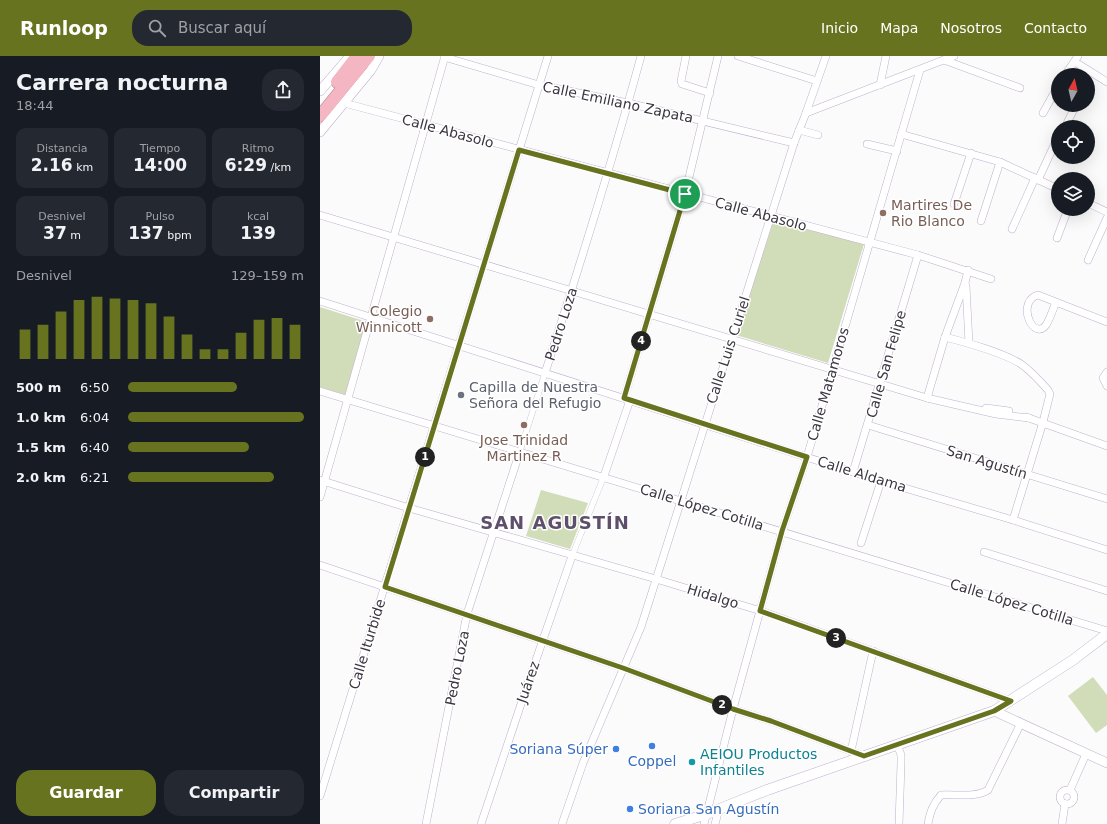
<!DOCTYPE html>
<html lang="es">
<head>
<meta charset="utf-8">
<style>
	body { margin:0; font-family:"DejaVu Sans",sans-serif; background:#242831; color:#f1f3f6; height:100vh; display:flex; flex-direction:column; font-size:15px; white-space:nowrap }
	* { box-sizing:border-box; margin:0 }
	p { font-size:13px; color:#9ea1a6 }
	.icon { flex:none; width:22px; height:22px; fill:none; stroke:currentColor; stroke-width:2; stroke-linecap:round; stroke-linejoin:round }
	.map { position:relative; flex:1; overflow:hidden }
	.panel { display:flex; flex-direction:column; background:#171b24; width:320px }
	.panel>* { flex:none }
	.needle { width:26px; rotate:8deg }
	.tools { position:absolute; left:731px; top:12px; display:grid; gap:8px }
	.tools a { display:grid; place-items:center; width:44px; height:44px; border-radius:50%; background:#171b24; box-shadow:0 4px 16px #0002; font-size:20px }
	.pin { position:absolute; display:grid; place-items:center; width:34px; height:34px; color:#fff; margin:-17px; border:2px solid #fff; border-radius:50%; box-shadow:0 1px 4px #0007 }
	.km { position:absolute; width:20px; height:20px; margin:-10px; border-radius:50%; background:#222; color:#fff; font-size:11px; line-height:20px; text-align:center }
	.round { display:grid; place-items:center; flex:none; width:42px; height:42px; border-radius:16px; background:#242831 }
	.summary { display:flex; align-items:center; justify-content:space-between; height:68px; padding:0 16px }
	h1 { font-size:22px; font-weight:700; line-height:30px }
	.stats { display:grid; grid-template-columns:repeat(3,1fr); gap:6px; height:68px; padding:4px 16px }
	.stats div { display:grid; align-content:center; border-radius:10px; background:#242831; text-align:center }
	.stats b { font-size:17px; font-weight:700 }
	.stats small { font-size:11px; font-weight:400 }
	.stats p { font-size:11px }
	.chart { height:112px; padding:8px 16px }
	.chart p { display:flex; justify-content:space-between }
	.chart svg { width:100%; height:72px; margin-top:4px; stroke:#67731e; stroke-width:6 }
	.button { display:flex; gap:8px; margin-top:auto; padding:8px 16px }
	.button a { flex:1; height:46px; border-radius:16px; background:#67731e; color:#fff; font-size:16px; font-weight:700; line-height:46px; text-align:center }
	.button a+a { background:#242831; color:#f1f3f6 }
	ul { padding:0 16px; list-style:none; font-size:13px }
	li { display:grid; grid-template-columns:64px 48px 1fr; align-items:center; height:30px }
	li i { height:10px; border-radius:5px; background:#67731e }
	header { display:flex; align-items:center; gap:24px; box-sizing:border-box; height:56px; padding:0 20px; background:#67731e; color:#fff }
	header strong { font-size:19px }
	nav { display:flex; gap:22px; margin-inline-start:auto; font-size:14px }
	.search { width:280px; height:36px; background:#242831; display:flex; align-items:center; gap:10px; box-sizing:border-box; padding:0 14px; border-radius:16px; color:#9ea1a6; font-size:15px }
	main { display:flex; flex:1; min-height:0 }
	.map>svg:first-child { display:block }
	.green { fill:#d1ddb8 }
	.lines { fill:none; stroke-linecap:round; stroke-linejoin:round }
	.pedestrian-casing { stroke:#bfb0d0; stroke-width:6 }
	.minor-casing { stroke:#bfb0d0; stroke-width:8 }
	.tertiary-casing { stroke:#bfb0d0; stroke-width:10 }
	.secondary-casing { stroke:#bfb0d0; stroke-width:11 }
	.trunk-casing { stroke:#b27e8c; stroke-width:13 }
	.pedestrian { stroke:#fff; stroke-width:5.5 }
	.minor { stroke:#fff; stroke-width:7 }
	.tertiary { stroke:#fff; stroke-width:9 }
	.secondary { stroke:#fff; stroke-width:10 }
	.trunk { stroke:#f4b6c3; stroke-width:12 }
	.route-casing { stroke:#fff; stroke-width:8 }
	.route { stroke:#67731e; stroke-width:5 }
	.education-dot { fill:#8d6e63; stroke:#fff; stroke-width:1.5 }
	.worship-dot { fill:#6b7280; stroke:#fff; stroke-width:1.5 }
	.shop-dot { fill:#3f7fe0; stroke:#fff; stroke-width:1.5 }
	.culture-dot { fill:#0f9aa8; stroke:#fff; stroke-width:1.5 }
	.labels { text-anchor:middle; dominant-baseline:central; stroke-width:3; stroke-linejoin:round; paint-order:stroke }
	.street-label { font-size:14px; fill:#3c3643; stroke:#fff }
	.education-label { font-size:14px; fill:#785e54; stroke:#fff; text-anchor:start }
	.worship-label { font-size:14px; fill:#5b616d; stroke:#fff; text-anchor:start }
	.shop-label { font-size:14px; fill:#366cbe; stroke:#fff; text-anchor:end }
	.culture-label { font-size:14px; fill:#0d838f; stroke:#fff; text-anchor:start }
	.district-label { font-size:18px; font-weight:bold; letter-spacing:1px; fill:#5e506b; stroke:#fff }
</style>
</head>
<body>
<header>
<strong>Runloop</strong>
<div class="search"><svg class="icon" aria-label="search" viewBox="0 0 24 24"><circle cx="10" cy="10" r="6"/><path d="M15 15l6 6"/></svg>Buscar aquí</div>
<nav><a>Inicio</a><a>Mapa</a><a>Nosotros</a><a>Contacto</a></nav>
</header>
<main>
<section class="panel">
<div class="summary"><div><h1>Carrera nocturna</h1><p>18:44</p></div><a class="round"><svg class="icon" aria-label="share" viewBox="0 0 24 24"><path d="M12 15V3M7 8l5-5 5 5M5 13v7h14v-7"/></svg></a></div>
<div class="stats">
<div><p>Distancia</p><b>2.16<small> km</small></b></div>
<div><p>Tiempo</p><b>14:00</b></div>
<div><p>Ritmo</p><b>6:29<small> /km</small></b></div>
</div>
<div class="stats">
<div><p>Desnivel</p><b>37<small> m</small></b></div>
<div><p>Pulso</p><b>137<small> bpm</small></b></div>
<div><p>kcal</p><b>139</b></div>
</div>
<div class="chart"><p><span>Desnivel</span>129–159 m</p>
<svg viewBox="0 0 160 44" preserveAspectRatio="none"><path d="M5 44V26M15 44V23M25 44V15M35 44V8M45 44V6M55 44V7M65 44V8M75 44V10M85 44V18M95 44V29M105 44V38M115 44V38M125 44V28M135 44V20M145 44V19M155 44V23"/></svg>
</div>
<ul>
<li><b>500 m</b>6:50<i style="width:62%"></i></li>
<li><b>1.0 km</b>6:04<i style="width:100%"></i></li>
<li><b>1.5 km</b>6:40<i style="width:69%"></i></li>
<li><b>2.0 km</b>6:21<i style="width:83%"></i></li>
</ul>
<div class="button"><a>Guardar</a><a>Compartir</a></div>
</section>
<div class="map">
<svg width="787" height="768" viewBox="0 0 787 768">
	<rect width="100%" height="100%" fill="#fbfbfb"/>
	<g class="green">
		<polygon points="454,164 544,188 508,307 416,279"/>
		<polygon points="0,251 47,266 26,339 0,331"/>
		<polygon points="221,434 268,447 250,493 206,480"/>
		<polygon points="773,621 787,639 787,669 776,677 748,640"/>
	</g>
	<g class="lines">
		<defs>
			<g id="pedestrian">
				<polyline points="200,395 225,317"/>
				<polyline points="252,500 284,420"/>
			</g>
			<g id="minor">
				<polyline points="366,0 361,25 362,28 390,37"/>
				<polyline points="418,0 497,25"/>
				<polyline points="124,1 219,29 308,47 474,87"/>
				<polyline points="624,4 700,32"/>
				<polyline points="755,6 787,26"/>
				<polyline points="745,19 758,0"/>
				<polyline points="560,29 566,0"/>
				<polyline points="24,47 598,199 671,223"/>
				<polyline points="486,57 634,0"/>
				<polyline points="723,57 738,30"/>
				<polyline points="747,67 756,49"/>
				<polyline points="479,74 498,79"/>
				<polyline points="581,78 680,106 738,133"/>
				<polyline points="547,88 577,95"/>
				<polyline points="718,124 737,83"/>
				<polyline points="768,147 787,156"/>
				<polyline points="634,148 651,97"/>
				<polyline points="0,159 607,342 676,358 709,362"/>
				<polyline points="661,165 680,106"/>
				<polyline points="692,173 715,122"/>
				<polyline points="737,182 748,153"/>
				<polyline points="768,204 787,162"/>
				<polyline points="646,230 649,287"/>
				<polyline points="0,245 561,425 693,464 787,494"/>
				<path d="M736,246C733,253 730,263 726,269C714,285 697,250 715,240L718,239L787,266"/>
				<path d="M625,281C648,287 682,296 701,308C711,315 720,325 728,334L730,338L723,366L693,464"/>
				<polyline points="787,316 783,322 787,330"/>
				<path d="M225,317C259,212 292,107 321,0"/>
				<polyline points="0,335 787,575"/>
				<polyline points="304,342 365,138 398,0"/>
				<polyline points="607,342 625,281 645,227 648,214"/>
				<polyline points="666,352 689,355"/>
				<polyline points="706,361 787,390"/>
				<polyline points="548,369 787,443"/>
				<polyline points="533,416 598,199"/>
				<polyline points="284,420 310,344"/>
				<polyline points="0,424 89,452 336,523 441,555 691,645"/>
				<polyline points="0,441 125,0"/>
				<polyline points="541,487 561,425"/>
				<polyline points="664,496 787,535"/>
				<polyline points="0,509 303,612 413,653 451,665 544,700"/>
				<polyline points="577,688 581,699 581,708 579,768"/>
				<polyline points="531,695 553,595"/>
				<circle cx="747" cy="741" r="7"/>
				<polyline points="750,734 766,698"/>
				<polyline points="0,740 228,0"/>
				<polyline points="106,768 147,558 200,395"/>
				<polyline points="161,768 209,624 252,500"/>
				<polyline points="242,768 263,707 321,571 474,87 486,57 506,0"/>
				<polyline points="384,768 413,653 462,475 487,401 600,14"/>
				<polyline points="395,768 399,753"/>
				<path d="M608,768C610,756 613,748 621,739C636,738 655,742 668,734L701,667"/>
				<polyline points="742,768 745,748"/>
			</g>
			<g id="tertiary">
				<polyline points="0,35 30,0"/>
				<polyline points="0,76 51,14 59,0"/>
				<polyline points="674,655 787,707"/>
			</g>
			<polyline id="secondary" points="355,768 387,758 447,734 674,655 753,604 787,578"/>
			<g id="trunk">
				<polyline points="17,26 37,0"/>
				<polyline points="0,60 49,0"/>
			</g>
		</defs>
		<use href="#pedestrian" class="pedestrian-casing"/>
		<use href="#minor" class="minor-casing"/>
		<use href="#tertiary" class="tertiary-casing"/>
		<use href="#secondary" class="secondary-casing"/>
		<use href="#trunk" class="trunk-casing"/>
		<use href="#pedestrian" class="pedestrian"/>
		<use href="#minor" class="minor"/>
		<use href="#tertiary" class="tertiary"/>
		<use href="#secondary" class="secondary"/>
		<use href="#trunk" class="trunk"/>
	</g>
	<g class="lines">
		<defs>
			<polygon id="route" points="199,94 365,138 304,342 487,401 462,475 440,555 691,645 674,655 544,700 451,665 413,653 303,612 65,531"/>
		</defs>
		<use href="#route" class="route-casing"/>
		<use href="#route" class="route"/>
	</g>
	<g class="education-dot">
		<circle cx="563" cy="157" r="4"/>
		<circle cx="110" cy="263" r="4"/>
		<circle cx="204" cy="369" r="4"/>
	</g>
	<circle class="worship-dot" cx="141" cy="339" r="4"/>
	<g class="shop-dot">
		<circle cx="332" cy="690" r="4"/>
		<circle cx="296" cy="693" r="4"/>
		<circle cx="310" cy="753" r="4"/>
	</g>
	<circle class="culture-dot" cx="372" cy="706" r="4"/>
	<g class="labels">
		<g class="street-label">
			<text transform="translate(298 46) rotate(12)">Calle Emiliano Zapata</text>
			<text transform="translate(128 75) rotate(15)">Calle Abasolo</text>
			<text transform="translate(441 158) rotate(15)">Calle Abasolo</text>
			<text transform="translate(241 268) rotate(-72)">Pedro Loza</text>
			<text transform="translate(408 294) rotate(-72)">Calle Luis Curiel</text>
			<text transform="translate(566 308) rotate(-74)">Calle San Felipe</text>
			<text transform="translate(508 328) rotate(-74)">Calle Matamoros</text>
			<text transform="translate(667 406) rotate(17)">San Agustín</text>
			<text transform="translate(542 418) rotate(17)">Calle Aldama</text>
			<text transform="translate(382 451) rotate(17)">Calle López Cotilla</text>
			<text transform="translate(393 540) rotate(17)">Hidalgo</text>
			<text transform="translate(692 546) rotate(17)">Calle López Cotilla</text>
			<text transform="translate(47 588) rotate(-73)">Calle Iturbide</text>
			<text transform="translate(137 612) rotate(-79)">Pedro Loza</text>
			<text transform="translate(208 626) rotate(-71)">Juárez</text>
		</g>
		<g class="education-label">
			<text x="571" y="149">Martires De<tspan x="571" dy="16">Rio Blanco</tspan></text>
			<text x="102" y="255" text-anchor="end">Colegio<tspan x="102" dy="16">Winnicott</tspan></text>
			<text x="204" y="384" text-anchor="middle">Jose Trinidad<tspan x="204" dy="16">Martinez R</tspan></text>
		</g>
		<g class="worship-label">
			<text x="149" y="331">Capilla de Nuestra<tspan x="149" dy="16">Señora del Refugio</tspan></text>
		</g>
		<g class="shop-label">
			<text x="288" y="693">Soriana Súper</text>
			<text x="332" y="705" text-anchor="middle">Coppel</text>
			<text x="318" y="753" text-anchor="start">Soriana San Agustín</text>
		</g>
		<g class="culture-label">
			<text x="380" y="698">AEIOU Productos<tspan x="380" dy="16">Infantiles</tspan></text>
		</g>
		<g class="district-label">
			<text x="235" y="466">SAN AGUSTÍN</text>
		</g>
	</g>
</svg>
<div class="tools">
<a><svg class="needle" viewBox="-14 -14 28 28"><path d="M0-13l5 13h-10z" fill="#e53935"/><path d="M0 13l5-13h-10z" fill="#9ea1a6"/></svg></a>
<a><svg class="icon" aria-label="locate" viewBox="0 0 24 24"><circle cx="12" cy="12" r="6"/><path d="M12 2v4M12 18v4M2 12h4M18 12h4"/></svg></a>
<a><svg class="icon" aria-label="layers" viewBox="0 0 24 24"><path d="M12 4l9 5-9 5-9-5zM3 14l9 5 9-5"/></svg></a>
</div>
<div class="pin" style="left:365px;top:138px;background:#1e9e55"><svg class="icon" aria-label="arrive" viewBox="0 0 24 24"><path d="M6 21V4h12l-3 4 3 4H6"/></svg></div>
<b class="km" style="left:105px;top:401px">1</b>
<b class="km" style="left:402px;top:649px">2</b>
<b class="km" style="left:516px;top:582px">3</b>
<b class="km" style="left:321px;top:285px">4</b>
</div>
</main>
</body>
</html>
